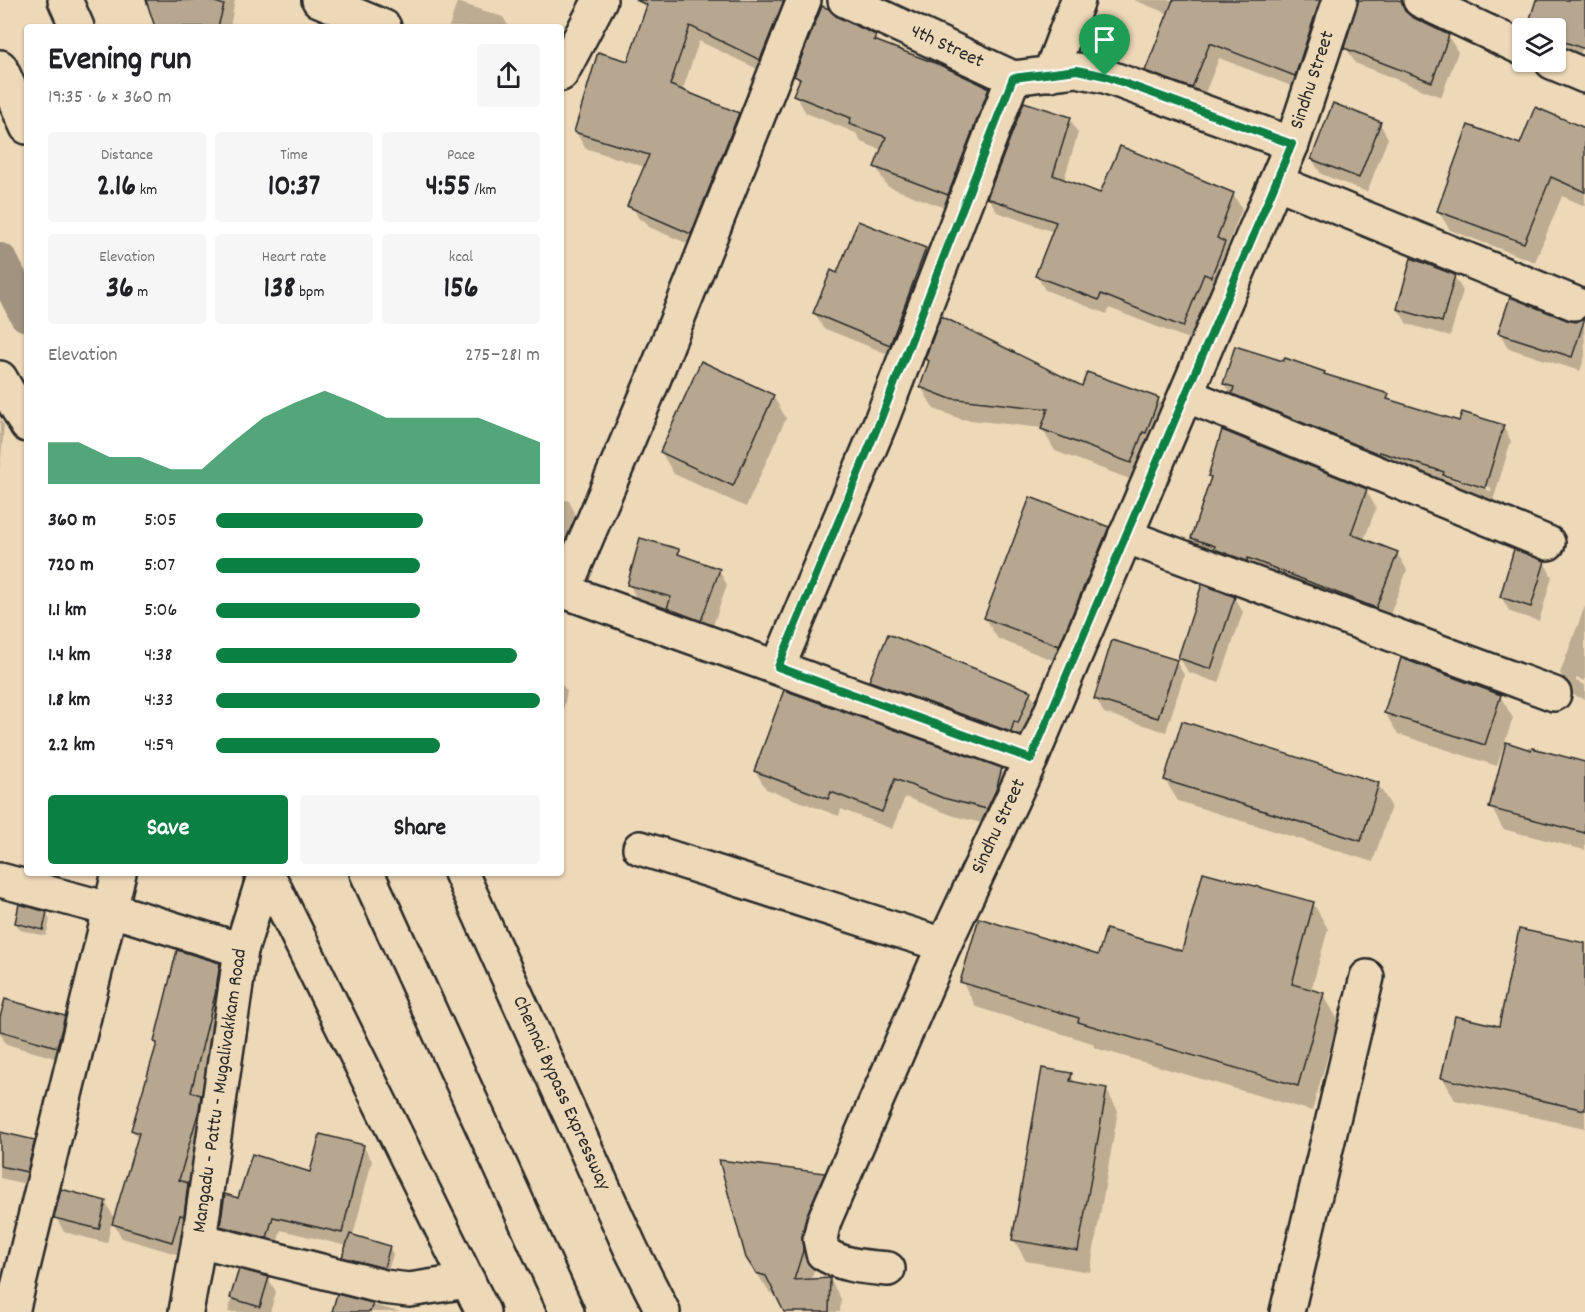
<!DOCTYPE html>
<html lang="en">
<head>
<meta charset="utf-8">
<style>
	body { margin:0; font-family:Dekko,sans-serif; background:#f6f6f6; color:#202124; height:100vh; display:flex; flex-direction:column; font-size:22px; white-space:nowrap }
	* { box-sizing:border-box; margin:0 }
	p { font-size:20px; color:#757577 }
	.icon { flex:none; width:33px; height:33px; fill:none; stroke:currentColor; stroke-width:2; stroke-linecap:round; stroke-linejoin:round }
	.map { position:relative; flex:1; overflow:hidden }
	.sheet { position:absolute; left:24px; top:24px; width:540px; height:852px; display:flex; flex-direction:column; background:#fff; border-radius:6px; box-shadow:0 2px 4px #0004 }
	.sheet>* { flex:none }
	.controls { position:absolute; left:1512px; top:18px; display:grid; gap:12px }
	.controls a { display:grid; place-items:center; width:54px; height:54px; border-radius:6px; background:#fff; box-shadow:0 2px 4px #0004; font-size:30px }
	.pin { position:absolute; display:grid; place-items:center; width:51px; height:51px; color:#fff; margin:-62px -26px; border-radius:50% 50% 50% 0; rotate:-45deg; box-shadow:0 0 6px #0007 }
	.pin .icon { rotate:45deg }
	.round { display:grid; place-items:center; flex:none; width:63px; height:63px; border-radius:6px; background:#f6f6f6 }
	.overview { display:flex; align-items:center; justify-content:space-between; height:102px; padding:0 24px }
	h1 { font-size:33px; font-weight:700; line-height:45px }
	.figures { display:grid; grid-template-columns:repeat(3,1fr); gap:9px; height:102px; padding:6px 24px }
	.figures div { display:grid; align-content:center; border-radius:6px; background:#f6f6f6; text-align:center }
	.figures b { font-size:30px; font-weight:700 }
	.figures small { font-size:16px; font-weight:400 }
	.figures p { font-size:16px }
	.chart { height:168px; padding:12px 24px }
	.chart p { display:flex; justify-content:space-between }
	.chart svg { width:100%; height:108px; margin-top:6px; fill:#0b8043; opacity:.7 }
	.primary-button { display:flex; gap:12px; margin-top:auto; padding:12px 24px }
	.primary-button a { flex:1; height:69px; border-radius:6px; background:#0b8043; color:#fff; font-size:24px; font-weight:700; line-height:69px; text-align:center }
	.primary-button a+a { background:#f6f6f6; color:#202124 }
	ul { padding:0 24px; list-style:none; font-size:20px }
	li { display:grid; grid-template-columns:96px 72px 1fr; align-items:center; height:45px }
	li i { height:15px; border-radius:8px; background:#0b8043 }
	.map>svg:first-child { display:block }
	.shadow { fill:#0003; fill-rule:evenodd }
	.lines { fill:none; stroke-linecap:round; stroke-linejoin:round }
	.canal { stroke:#a19380; stroke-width:36 }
	.building { fill:#b7a790; stroke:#2b2b2b; stroke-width:1.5 }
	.minor-casing { stroke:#2b2b2b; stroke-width:38 }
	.highway-casing { stroke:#2b2b2b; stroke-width:38 }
	.minor { stroke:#edd8b7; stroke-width:33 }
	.highway { stroke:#edd8b7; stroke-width:33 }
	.route-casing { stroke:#fff; stroke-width:12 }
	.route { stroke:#0b8043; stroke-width:8 }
	.labels { text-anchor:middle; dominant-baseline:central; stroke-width:4.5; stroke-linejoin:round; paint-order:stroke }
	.street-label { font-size:20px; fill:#2b2b2b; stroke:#edd8b7 }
</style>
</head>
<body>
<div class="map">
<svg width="1585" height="1312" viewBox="0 0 1585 1312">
	<rect width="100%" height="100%" fill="#edd8b7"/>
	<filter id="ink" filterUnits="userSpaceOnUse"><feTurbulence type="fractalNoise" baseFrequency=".0167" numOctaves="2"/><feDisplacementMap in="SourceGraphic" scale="12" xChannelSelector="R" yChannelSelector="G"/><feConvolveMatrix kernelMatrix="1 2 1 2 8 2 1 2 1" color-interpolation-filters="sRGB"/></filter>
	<g filter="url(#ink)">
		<g class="shadow">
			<polygon points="147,0 235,0 230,27 157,27"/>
			<polygon points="650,0 793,0 770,75 699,41 682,92 738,114 747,130 700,249 649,227 645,221 639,219 630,202 645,167 585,148 576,132 629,62"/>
			<polygon points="1134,0 1340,0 1304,91 1219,58 1201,103 1156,86 1147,70 1169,14"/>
			<polygon points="1360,0 1394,0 1400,2 1408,15 1448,36 1458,52 1441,97 1355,63 1346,47"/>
			<polygon points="1539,0 1585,0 1585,41 1579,57 1556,49 1556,28 1528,28"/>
			<polygon points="457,2 503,17 509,27 449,27"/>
			<polygon points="836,18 875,36 879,43 988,89 999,107 958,213 887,186 876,167 882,150 861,142 856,133 806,113 795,94 800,83 796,76"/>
			<polygon points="1070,119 1078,133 1064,180 1101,194 1233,194 1242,209 1227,247 1233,257 1219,291 1212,288 1191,340 1109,308 1107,314 1045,290 1037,276 1054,232 997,212 989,198"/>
			<polygon points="1380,124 1388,138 1367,192 1321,174 1312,159"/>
			<polygon points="1585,128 1585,206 1562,196 1535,262 1450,230 1438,211 1521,146"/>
			<polygon points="925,249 934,264 898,358 823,328 815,313 838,275"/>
			<polygon points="1454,276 1463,291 1450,336 1407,324 1398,309"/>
			<polygon points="1584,320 1585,356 1580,371 1508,348 1500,333 1576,323"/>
			<polygon points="927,359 1083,388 1158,399 1171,421 1143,484 1055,451 1042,428 961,419 934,409 921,387 930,364"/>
			<path d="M1324,373L1325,376L1388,395L1391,402L1460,423L1503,426L1511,441L1493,501L1453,489L1451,485L1388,466L1233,398L1225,384ZM1444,473L1492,488L1491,491L1444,477Z"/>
			<polygon points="773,396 786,418 746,507 674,474 661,452"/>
			<polygon points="0,419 4,426 0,468"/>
			<polygon points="1209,476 1366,490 1376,508 1364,540 1397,553 1407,570 1386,625 1203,555 1193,538 1212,480"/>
			<polygon points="561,499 569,501 575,513 566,548 561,546"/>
			<polygon points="1108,528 1121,550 1071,667 998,639 985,618"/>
			<polygon points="678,550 682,557 719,570 727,585 710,634 677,623 669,608 637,599 629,584"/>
			<polygon points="1544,562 1552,577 1539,621 1510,612 1501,597"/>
			<polygon points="1234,598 1243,612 1219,683 1188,672 1179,657"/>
			<polygon points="1585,606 1585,681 1576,678 1576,681 1585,685 1585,699 1573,695 1560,673"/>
			<polygon points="1176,661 1184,675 1166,732 1104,713 1096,699"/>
			<polygon points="870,681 1030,692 1038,706 1026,737 1022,735 1019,746 879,695"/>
			<polygon points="561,684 567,691 561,722"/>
			<polygon points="1500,696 1513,718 1497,766 1398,734 1385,713"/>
			<polygon points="1532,752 1585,764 1585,850 1503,829 1491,807"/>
			<polygon points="1001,770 1011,788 997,827 954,816 905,797 892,829 841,809 839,816 766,789 755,771"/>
			<polygon points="1165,780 1378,784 1391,806 1373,862 1178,801"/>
			<polygon points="1313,903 1328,929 1311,991 1323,994 1338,1020 1312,1111 1095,1048 1092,1043 976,1007 962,981 1099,957 1183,953"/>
			<polygon points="46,913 50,920 46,936 20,930 16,923"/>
			<polygon points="1585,944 1585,1128 1455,1100 1443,1078 1500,1027"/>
			<polygon points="219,964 228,979 223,1011 201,1098 208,1111 206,1125 189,1187 196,1199 180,1255 122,1238 112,1221 107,1243 64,1232 56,1217 105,1202 115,1219 138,1140 133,1130 157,1046 155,1042"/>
			<polygon points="64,1017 72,1032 65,1061 6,1044 0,1033 0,1022"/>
			<polygon points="1071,1075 1076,1084 1106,1089 1118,1111 1090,1272 1026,1261 1014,1240"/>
			<polygon points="0,1134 34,1141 42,1156 35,1186 0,1178"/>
			<polygon points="363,1146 372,1161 353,1236 389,1247 393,1254 387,1274 348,1264 344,1257 347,1246 281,1230 275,1252 230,1240 222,1226 239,1200 311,1173"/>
			<polygon points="824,1174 835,1193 812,1256 814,1271 811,1280 830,1279 841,1299 840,1312 786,1312 777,1295 769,1292 747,1258"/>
			<polygon points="240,1271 268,1278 276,1292 270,1312 228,1312"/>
			<polygon points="338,1296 400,1312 334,1312"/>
		</g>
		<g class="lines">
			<polyline class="canal" points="0,261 27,314"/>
		</g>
		<g class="building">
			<polygon points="146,0 209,0 224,5 218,27 155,27"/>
			<polygon points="636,0 784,0 760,60 690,26 670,85 739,113 691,234 627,206 649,155 574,132 598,52 628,61 647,5"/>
			<polygon points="1173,0 1320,0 1295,76 1210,43 1192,88 1145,71"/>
			<polygon points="1358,0 1398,0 1401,1 1405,11 1412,17 1449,35 1432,82 1344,48"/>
			<polygon points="1536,0 1585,0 1585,49 1556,39 1556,28 1527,28"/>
			<polygon points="822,6 829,9 837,17 876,35 874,40 940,65 989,88 948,195 874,167 886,137 849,124 851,118 793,95 800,79 794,76"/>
			<polygon points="1024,102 1071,117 1053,175 1100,193 1120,146 1234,193 1217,238 1225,242 1211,277 1204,274 1183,327 1101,294 1099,300 1035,276 1056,222 987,198"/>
			<polygon points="1333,103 1381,122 1359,178 1311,159"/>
			<polygon points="1535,107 1585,128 1585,192 1551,177 1524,243 1437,211 1468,125 1520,144"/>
			<polygon points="858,221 926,248 890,345 813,313 831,270 837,273"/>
			<polygon points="1411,258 1455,275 1442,322 1397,309"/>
			<polygon points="1510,297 1567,320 1576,322 1585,318 1572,357 1498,333"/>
			<polygon points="941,316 1082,386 1087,372 1159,398 1146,433 1143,432 1131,463 1041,429 1048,409 948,398 920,387 929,361 925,359"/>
			<polygon points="1235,346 1283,361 1285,358 1325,372 1324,374 1389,394 1387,399 1459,421 1462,412 1504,425 1485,488 1443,475 1444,472 1380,452 1379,454 1232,394 1234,387 1223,384"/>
			<polygon points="701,361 774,395 733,486 660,452"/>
			<polygon points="1222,430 1367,489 1351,534 1398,552 1376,608 1248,558 1247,561 1214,549 1215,546 1191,538 1211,477 1208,476"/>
			<polygon points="1030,497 1109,527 1059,646 984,618"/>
			<polygon points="640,538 679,549 678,554 720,569 701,621 667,608 671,597 627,585"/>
			<polygon points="1514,549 1545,561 1531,607 1500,597"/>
			<polygon points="1202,584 1235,597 1211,669 1178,658"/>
			<polygon points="888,634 1031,691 1018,723 1014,721 1011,732 869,681"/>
			<polygon points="1112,640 1177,660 1158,718 1094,699"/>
			<polygon points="1401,658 1501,695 1485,745 1384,713"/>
			<polygon points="784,690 1002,768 996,790 987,809 943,798 895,779 882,812 831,792 828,799 754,771"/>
			<polygon points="1182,721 1379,783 1361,841 1164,780"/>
			<polygon points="1506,742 1531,750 1532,748 1585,762 1585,833 1489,808"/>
			<polygon points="1203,872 1314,902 1292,984 1324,993 1298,1086 1078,1022 1079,1018 960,982 979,918 1098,955 1106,929 1182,951"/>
			<polygon points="19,904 47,912 43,930 15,923"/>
			<polygon points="1519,929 1585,943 1585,1110 1441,1078 1455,1016 1499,1026"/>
			<polygon points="177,950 220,963 215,995 191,1092 201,1095 199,1110 179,1180 188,1183 184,1216 180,1215 172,1242 112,1224 139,1133 131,1130 157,1043 154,1042"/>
			<polygon points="5,999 65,1016 57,1047 0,1031 0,1017"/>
			<polygon points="1042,1068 1072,1073 1070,1081 1107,1088 1078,1251 1012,1240"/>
			<polygon points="0,1132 35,1140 27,1172 0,1166"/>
			<polygon points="320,1134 364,1145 342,1233 273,1217 267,1238 220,1226 225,1194 238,1198 252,1154 310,1172"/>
			<polygon points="719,1160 825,1173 806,1217 802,1235 803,1251 794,1280 830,1278 829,1312 784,1312 766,1276 756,1273 746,1258"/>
			<polygon points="61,1189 106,1201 99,1229 54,1218"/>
			<polygon points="350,1234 390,1246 384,1268 342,1257"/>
			<polygon points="239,1269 269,1277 260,1307 230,1298"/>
			<polygon points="337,1294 373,1303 370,1312 332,1312"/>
		</g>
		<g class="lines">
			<defs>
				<g id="minor">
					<polyline points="319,0 384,27"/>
					<path id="s1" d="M845,0L1013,78L1077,70L1105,76L1292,144"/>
					<polyline points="1420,0 1522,48"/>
					<polyline points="1552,62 1585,76"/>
					<polyline points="561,74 600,0"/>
					<polyline points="1050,74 1078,0"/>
					<polyline points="1276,182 1574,303"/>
					<polyline points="0,378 27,425"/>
					<polyline points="1186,395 1548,543"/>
					<polyline points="1125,536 1554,694"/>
					<polyline points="561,590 1031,759"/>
					<polyline points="564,591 652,383 804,0"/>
					<polyline points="778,667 881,421 1013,78"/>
					<polyline points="640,848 944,945"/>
					<polyline points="267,873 483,1312"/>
					<polyline points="0,880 109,909 241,950"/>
					<polyline points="199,1240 384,1287 409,1290 468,1281"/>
					<path id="s2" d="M888,1269C866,1267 842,1266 823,1253L820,1239L824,1221L944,945L1031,759L1292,144L1340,0"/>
					<polyline points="12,1312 119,873"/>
					<path id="s3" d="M186,1312L199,1240L241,950L265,873"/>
					<polyline points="1287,1312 1367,977"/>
				</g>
				<g id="highway">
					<polyline points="65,0 77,27"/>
					<polyline points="0,67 27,127"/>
					<polyline points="367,873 567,1312"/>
					<path id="s4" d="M461,873L631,1249L663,1312"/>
				</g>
			</defs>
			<use href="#minor" class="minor-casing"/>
			<use href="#highway" class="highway-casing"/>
			<use href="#minor" class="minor"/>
			<use href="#highway" class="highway"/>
		</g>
	</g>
	<g class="lines" filter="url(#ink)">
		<defs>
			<polygon id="route" points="1077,70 1105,76 1292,144 1031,759 778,667 880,421 1013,78"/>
		</defs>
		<use href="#route" class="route-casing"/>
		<use href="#route" class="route"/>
	</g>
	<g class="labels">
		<g class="street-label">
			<text stroke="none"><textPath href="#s1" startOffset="112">4th Street</textPath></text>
			<text stroke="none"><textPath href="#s2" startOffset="1342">Sindhu Street</textPath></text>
			<text stroke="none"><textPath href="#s2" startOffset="532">Sindhu Street</textPath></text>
			<text stroke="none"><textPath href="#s3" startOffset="224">Mangadu - Pattu - Mugalivakkam Road</textPath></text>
			<text stroke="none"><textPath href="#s4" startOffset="242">Chennai Bypass Expressway</textPath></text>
		</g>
	</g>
</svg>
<div class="controls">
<a><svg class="icon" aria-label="layers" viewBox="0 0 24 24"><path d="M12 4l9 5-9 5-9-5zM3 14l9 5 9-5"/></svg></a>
</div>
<div class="pin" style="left:1105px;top:76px;background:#1e9e55"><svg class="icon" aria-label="arrive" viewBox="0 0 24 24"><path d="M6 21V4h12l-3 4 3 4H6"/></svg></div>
<section class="sheet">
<div class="overview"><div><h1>Evening run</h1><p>19:35 · 6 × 360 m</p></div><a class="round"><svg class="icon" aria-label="share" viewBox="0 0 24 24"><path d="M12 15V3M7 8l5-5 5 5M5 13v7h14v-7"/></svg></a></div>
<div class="figures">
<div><p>Distance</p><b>2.16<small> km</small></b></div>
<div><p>Time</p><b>10:37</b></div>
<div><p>Pace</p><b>4:55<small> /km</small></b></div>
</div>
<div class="figures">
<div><p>Elevation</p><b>36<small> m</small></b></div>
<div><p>Heart rate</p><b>138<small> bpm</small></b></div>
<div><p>kcal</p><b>156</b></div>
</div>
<div class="chart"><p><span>Elevation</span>275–281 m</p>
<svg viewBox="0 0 160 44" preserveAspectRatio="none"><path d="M0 44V27L10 27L20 33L30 33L40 38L50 38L60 27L70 17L80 11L90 6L100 11L110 17L120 17L130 17L140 17L150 22L160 27V44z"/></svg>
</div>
<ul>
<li><b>360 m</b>5:05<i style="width:64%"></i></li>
<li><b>720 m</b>5:07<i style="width:63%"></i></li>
<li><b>1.1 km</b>5:06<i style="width:63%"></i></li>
<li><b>1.4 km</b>4:38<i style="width:93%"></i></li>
<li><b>1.8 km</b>4:33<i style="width:100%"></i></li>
<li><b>2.2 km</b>4:59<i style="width:69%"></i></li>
</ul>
<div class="primary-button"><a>Save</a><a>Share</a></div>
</section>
</div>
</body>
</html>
